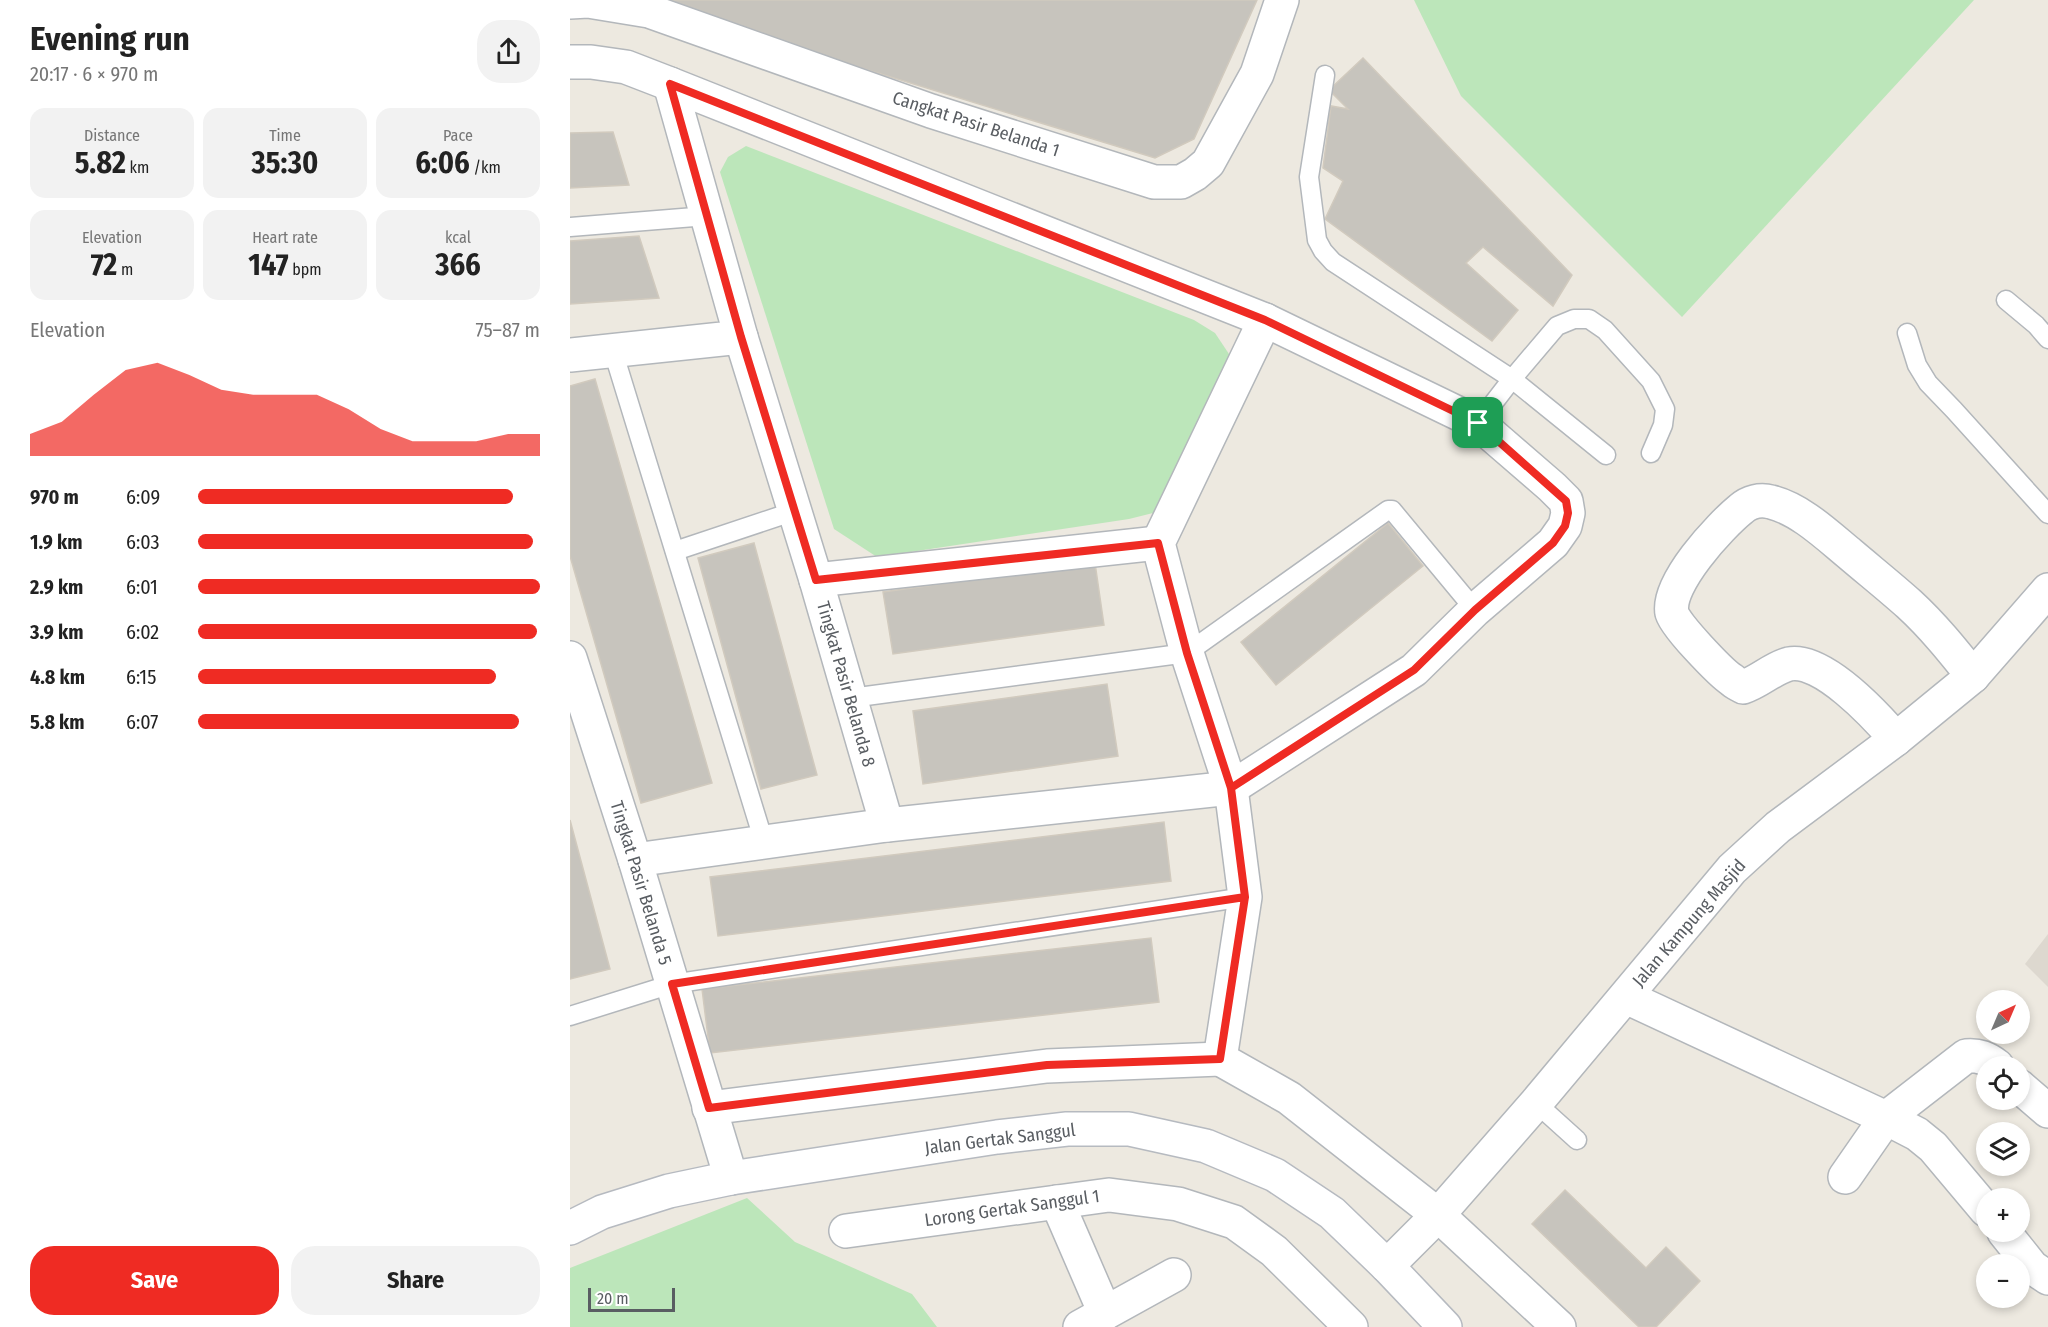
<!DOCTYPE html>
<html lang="en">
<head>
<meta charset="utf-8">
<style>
	body { margin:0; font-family:"Fira Sans Condensed",sans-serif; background:#f2f2f2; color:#222; height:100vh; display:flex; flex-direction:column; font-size:22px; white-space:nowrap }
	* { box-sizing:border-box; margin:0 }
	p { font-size:20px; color:#767676 }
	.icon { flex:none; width:33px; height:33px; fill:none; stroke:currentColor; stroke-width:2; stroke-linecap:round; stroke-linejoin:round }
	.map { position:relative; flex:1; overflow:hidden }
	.sheet { display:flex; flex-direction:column; background:#fff; width:570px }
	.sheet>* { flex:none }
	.needle { width:39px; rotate:44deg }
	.buttons { position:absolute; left:1406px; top:990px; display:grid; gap:12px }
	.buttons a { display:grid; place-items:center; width:54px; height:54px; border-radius:50%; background:#fff; box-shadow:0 3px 9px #0003; font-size:30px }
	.scale { position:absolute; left:18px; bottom:15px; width:87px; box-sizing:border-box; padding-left:6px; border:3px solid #595d62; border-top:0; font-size:16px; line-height:21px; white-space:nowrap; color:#595d62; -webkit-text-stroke:4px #fff; paint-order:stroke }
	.pin { position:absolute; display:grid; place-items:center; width:51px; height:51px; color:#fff; margin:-26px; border-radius:12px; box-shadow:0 3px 9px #0006 }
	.round { display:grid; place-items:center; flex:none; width:63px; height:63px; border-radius:24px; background:#f2f2f2 }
	.head { display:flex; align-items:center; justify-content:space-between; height:102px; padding:0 30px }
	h1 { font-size:33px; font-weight:700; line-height:45px }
	.figures { display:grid; grid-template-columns:repeat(3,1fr); gap:9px; height:102px; padding:6px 30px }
	.figures div { display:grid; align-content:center; border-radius:15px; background:#f2f2f2; text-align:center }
	.figures b { font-size:30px; font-weight:700 }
	.figures small { font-size:16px; font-weight:400 }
	.figures p { font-size:16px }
	.chart { height:168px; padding:12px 30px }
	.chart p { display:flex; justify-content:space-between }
	.chart svg { width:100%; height:108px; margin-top:6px; fill:#ef2b23; opacity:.7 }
	.cta { display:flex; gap:12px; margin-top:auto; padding:12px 30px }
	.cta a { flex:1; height:69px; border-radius:24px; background:#ef2b23; color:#fff; font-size:24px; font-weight:700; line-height:69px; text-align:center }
	.cta a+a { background:#f2f2f2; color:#222 }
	ul { padding:0 30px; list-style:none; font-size:20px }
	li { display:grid; grid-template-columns:96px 72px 1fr; align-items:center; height:45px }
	li i { height:15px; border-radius:8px; background:#ef2b23 }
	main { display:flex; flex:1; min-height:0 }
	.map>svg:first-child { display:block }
	.education { fill:#ddd8cf }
	.green { fill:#bce6ba }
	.building { fill:#c7c4bd; stroke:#d1cabe; stroke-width:1.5 }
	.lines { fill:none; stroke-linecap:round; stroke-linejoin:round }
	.service-casing { stroke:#b3b7bb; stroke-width:21 }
	.minor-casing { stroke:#b3b7bb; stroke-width:36 }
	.tertiary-casing { stroke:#b3b7bb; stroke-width:36 }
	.secondary-casing { stroke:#b6bac0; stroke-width:36 }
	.service { stroke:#fff; stroke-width:18 }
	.minor { stroke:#fff; stroke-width:33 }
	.tertiary { stroke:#fff; stroke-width:33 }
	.secondary { stroke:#fff; stroke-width:33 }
	.route-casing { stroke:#fff; stroke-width:12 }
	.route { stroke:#ef2b23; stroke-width:8 }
	.labels { text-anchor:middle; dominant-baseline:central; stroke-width:5; stroke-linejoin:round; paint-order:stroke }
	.street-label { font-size:18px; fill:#595d62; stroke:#fff }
</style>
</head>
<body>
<main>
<section class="sheet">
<div class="head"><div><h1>Evening run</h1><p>20:17 · 6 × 970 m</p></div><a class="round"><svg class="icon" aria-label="share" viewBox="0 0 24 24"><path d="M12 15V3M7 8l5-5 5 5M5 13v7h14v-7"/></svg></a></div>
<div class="figures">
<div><p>Distance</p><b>5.82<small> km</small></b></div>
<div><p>Time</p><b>35:30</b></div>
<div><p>Pace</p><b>6:06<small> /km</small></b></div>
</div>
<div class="figures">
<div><p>Elevation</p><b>72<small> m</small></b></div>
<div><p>Heart rate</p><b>147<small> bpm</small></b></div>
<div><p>kcal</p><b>366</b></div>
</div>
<div class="chart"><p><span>Elevation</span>75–87 m</p>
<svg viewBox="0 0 160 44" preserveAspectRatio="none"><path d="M0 44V35L10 30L20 19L30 9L40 6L50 11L60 17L70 19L80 19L90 19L100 25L110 33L120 38L130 38L140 38L150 35L160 35V44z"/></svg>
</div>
<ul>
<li><b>970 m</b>6:09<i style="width:92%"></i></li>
<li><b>1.9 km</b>6:03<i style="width:98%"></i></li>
<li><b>2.9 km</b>6:01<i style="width:100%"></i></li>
<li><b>3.9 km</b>6:02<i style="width:99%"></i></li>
<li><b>4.8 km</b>6:15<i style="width:87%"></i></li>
<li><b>5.8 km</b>6:07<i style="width:94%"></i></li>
</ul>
<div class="cta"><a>Save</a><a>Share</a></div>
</section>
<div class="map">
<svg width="1478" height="1327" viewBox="0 0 1478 1327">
	<rect width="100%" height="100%" fill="#ede9e0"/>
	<polygon class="education" points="1478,934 1478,987 1455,964"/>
	<g class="green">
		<polygon points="844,0 1404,0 1112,317 891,96"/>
		<polygon points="176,146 624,320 645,333 661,357 587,512 559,519 307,557 264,529 150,172 158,157"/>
		<polygon points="177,1198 225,1242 342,1294 367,1327 0,1327 0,1268"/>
	</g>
	<g class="building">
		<polygon points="70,0 687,0 624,139 585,158"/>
		<polygon points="793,58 1002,275 983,306 913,247 896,263 948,310 922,341 755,219 773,181 753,168 761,106 778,109 759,90"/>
		<polygon points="43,132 59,185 0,188 0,133"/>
		<polygon points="69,236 89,298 0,304 0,241"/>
		<polygon points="25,379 142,783 71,803 0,556 0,386"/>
		<polygon points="818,523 853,566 706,685 671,642"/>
		<polygon points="184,543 247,775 191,789 128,558"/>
		<polygon points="525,563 534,625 323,654 313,592"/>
		<polygon points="537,684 548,756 353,784 343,711"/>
		<polygon points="0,820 40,969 0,979"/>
		<polygon points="594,822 601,881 148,936 140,877"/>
		<polygon points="581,938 589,1002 140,1053 132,989"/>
		<polygon points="995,1190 1076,1268 1096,1247 1130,1281 1086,1327 1069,1327 962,1224"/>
	</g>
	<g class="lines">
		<defs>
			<g id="service">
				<polyline points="755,75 739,177 747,240 753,251 763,262 942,379 1036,455"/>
				<polyline points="0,227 137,216"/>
				<polyline points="1436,300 1466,325 1478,339"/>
				<polyline points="1337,333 1347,365 1358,383 1384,410 1478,514"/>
				<polyline points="43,351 194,842"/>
				<polyline points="908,423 942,379 987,326 1004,319 1019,319 1035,330 1081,381 1095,409 1093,425 1081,453"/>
				<polyline points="105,551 225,511"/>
				<polyline points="281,698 617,653 818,510 822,510 905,610"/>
				<polyline points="0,1016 102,984 675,897"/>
				<polyline points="966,1103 1007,1140"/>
			</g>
			<g id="minor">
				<polyline points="0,2 18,1 79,11 361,111 584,182 611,182 625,174 638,163 687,74 712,0"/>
				<polyline points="0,62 21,62 56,67 100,84 695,320 908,423 982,487 996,501 998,513 995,526 983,543 905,610 844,670 661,788 317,825 65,860"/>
				<polyline points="695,320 588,543 617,653 661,788 675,897 650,1059 719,1098 868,1215 989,1327"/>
				<polyline points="171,337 246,580 317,825"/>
				<polyline points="0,355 171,337 100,84"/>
				<polyline points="246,580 588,543"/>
				<polyline points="0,658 65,860 161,1178"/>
				<path d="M1326,739C1306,716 1252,657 1219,664C1203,668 1189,682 1173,687C1170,685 1165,683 1162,680C1151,673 1103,623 1102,613C1096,584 1150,526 1171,509C1179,502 1190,499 1201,502C1230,509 1257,535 1280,554C1300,571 1320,587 1339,604C1363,626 1383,651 1403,676"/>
				<polyline points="1056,997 1316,1118 1347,1134 1363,1147 1416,1210"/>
				<polyline points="1449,1086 1478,1111"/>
				<polyline points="139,1108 477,1066 650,1059"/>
				<path d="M1275,1177L1316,1118L1396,1056C1409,1055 1417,1058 1427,1066"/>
				<polyline points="487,1202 535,1313"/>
				<polyline points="276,1231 539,1195 608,1204 664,1222 704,1251 781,1327"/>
				<polyline points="1434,1232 1462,1267 1478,1278"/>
				<polyline points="510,1327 604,1275"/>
			</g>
			<polyline id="tertiary" points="817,1266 868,1215 966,1103 1162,869 1208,827 1326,739 1403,676 1478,590"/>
			<polyline id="secondary" points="0,1228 32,1212 99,1191 161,1178 427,1137 497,1129 559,1129 636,1146 705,1175 762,1213 817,1266 875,1327"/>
		</defs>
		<use href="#service" class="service-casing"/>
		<use href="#minor" class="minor-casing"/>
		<use href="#tertiary" class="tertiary-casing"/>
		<use href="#secondary" class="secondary-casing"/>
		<use href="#service" class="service"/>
		<use href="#minor" class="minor"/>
		<use href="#tertiary" class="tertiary"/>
		<use href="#secondary" class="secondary"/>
	</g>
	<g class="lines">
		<defs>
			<polyline id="route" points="908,423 695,320 100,84 171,337 246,580 588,543 617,653 661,788 675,897 102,984 139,1108 477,1065 650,1059 675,897 661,788 844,670 905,610 983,543 995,526 998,513 996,501 908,423"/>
		</defs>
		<use href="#route" class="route-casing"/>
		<use href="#route" class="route"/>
	</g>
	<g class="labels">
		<g class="street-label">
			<text transform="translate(406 124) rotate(18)">Cangkat Pasir Belanda 1</text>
			<text transform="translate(276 684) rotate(74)">Tingkat Pasir Belanda 8</text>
			<text transform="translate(71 883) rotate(73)">Tingkat Pasir Belanda 5</text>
			<text transform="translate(1119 923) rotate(-49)">Jalan Kampung Masjid</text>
			<text transform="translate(430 1139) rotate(-7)">Jalan Gertak Sanggul</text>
			<text transform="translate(442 1208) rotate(-8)">Lorong Gertak Sanggul 1</text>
		</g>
	</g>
</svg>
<div class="buttons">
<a><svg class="needle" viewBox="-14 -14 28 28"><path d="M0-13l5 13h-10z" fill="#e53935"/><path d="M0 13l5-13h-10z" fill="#767676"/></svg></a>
<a><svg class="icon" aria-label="locate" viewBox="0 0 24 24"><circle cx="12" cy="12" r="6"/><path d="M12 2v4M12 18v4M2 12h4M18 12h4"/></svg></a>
<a><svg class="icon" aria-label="layers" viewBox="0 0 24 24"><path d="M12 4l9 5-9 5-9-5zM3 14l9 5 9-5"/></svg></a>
<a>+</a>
<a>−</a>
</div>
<div class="scale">20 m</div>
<div class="pin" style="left:908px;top:423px;background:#1e9e55"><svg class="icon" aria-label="arrive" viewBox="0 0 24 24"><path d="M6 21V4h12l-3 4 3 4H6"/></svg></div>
</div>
</main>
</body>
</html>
